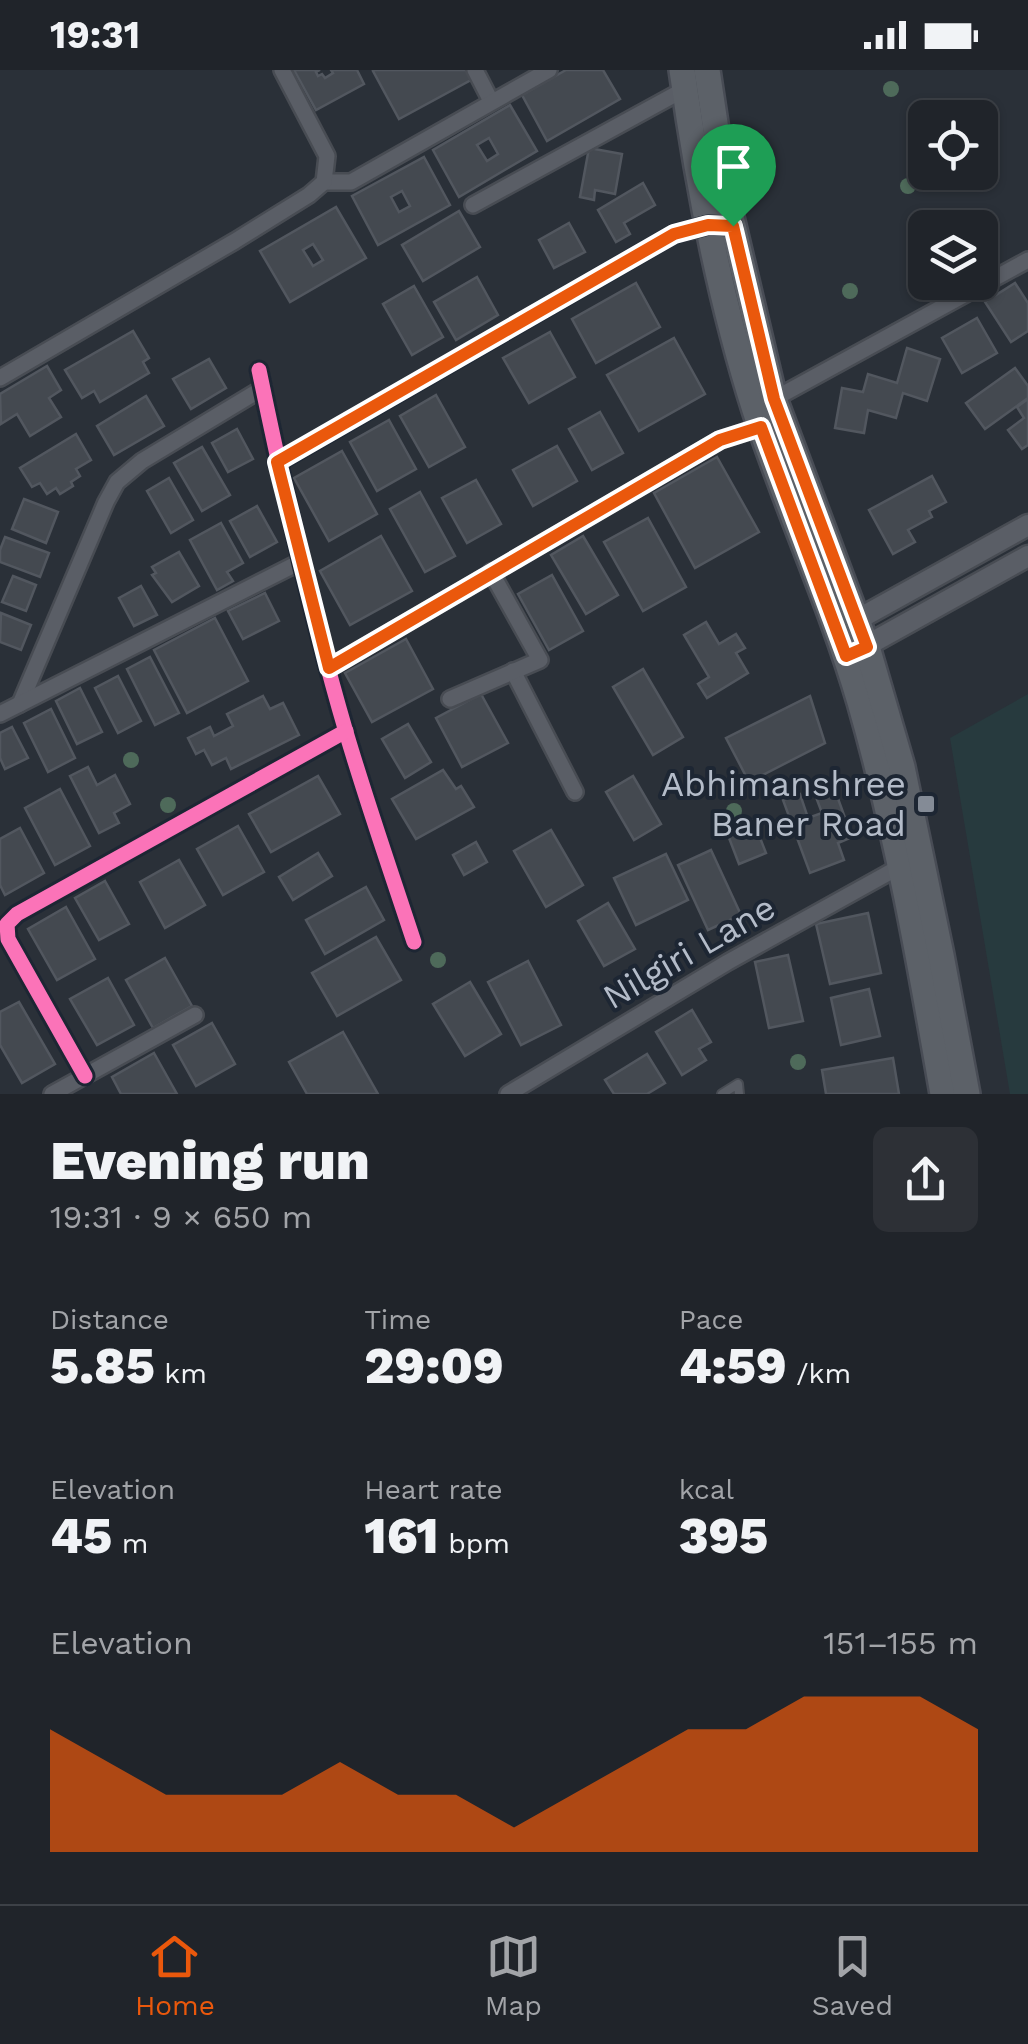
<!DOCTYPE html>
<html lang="en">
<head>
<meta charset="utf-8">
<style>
	body { margin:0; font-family:"Work Sans",sans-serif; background:#2d3036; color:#f1f3f6; height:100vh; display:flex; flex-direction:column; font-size:38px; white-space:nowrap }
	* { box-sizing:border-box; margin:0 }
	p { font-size:32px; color:#a2a4a8 }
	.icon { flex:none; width:55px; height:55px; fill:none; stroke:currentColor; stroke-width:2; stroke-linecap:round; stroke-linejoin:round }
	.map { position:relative; height:1024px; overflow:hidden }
	.sheet { display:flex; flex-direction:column; background:#20242a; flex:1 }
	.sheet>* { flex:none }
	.fabs { position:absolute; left:908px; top:30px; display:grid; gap:20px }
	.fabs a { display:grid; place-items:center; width:90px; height:90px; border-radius:15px; background:#20242a; box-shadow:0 2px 8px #0004,0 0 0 2px #3d4147; font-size:50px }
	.pin { position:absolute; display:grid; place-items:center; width:85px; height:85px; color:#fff; margin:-102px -42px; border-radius:50% 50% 50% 0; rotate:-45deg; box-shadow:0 0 10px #0007 }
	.pin .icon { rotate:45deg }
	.round { display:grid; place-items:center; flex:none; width:105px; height:105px; border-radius:15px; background:#2d3036 }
	.overview { display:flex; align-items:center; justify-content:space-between; height:170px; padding:0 50px }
	h1 { font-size:55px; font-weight:800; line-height:75px }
	.metrics { display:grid; grid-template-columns:repeat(3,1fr); gap:15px; height:170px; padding:10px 50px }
	.metrics div { display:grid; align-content:center }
	.metrics b { font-size:50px; font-weight:800 }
	.metrics small { font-size:28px; font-weight:400 }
	.metrics p { font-size:28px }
	.chart { height:280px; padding:20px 50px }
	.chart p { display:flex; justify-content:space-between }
	.chart svg { width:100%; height:180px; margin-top:10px; fill:#ea580c; opacity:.7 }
	.status { display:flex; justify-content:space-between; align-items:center; height:70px; padding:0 50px; background:#20242a; direction:ltr }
	.status svg { height:28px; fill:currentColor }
	.tab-bar { display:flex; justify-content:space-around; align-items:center; height:140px; border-top:2px solid #3d4147; background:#20242a; font-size:28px; color:#a2a4a8 }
	.tab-bar a { display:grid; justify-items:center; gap:5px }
	.tab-bar .on { color:#ea580c }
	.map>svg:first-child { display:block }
	.green { fill:#273a3e }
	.building { fill:#444950; stroke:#52575f; stroke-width:2.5; fill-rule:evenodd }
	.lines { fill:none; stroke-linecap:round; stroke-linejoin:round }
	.service-casing { stroke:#484c53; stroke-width:12 }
	.minor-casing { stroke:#484c53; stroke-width:20 }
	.tertiary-casing { stroke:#484c53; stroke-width:25 }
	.primary-casing { stroke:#484c55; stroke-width:30 }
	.service { stroke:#5a5e66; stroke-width:8 }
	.minor { stroke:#5a5e66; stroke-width:15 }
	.tertiary { stroke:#5a5e66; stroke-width:20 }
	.primary { stroke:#5c6168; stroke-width:25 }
	.cycleway-casing { stroke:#1d2633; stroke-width:21 }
	.cycleway { stroke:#fb73b8; stroke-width:15 }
	.tree { fill:#4e6a5a }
	.route-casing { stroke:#fff; stroke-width:20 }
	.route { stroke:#ea580c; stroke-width:12 }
	.poi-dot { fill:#848b96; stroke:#1d2633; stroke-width:4 }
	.labels { text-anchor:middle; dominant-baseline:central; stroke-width:8; stroke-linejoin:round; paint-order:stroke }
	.poi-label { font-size:35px; fill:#b4bcc9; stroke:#1d2633; text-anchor:end }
	.street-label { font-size:35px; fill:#b4bcc9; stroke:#1d2633 }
</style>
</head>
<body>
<div class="status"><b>19:31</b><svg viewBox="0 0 49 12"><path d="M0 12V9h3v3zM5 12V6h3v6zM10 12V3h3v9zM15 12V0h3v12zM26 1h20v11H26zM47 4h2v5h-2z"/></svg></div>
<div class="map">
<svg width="1028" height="1024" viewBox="0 0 1028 1024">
	<rect width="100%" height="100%" fill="#2a3038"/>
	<polygon class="green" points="1028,624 1028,1024 1010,1024 950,668"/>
	<g class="building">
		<polygon points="294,0 320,0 316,2 318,6 322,4 325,8 333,3 331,0 357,0 364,14 316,40"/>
		<polygon points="375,0 466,0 471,10 399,49 373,1"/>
		<polygon points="566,0 603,0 620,29 547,71 522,25"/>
		<path d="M510,35L537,81L459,127L433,80ZM489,68L498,84L487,91L477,75Z"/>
		<polygon points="589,78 622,84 615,124 595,120 594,130 580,127"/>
		<path d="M424,87L450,135L378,175L352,126ZM402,121L410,136L399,142L391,127Z"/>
		<polygon points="643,113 655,135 624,153 630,164 616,172 598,140"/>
		<path d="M336,137L366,188L290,232L260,181ZM313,174L323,190L313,196L303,180Z"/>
		<polygon points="459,141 480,177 423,211 402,175"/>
		<polygon points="569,153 585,182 554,198 539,170"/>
		<polygon points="477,207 498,245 456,270 434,232"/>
		<polygon points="636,213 660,257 596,293 572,249"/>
		<polygon points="1015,213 1028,233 1028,261 1011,272 985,232"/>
		<polygon points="414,216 443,267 412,285 383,234"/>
		<polygon points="977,248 997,283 962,303 942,268"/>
		<polygon points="133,261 149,288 143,292 149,303 100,332 94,321 82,328 65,300"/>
		<polygon points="550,262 575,307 529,333 503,288"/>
		<polygon points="674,268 705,324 639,361 607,305"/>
		<polygon points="907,278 940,289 927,331 903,323 896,348 868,340 864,363 835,358 842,318 863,322 868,304 897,313"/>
		<polygon points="209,289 226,318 191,339 173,309"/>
		<polygon points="47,296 61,320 49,328 61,347 30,366 17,344 1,354 0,324"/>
		<polygon points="1015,298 1028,316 1028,328 985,359 966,333"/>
		<polygon points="436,325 465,377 429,397 400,346"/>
		<polygon points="146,326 164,356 114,385 97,356"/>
		<polygon points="1028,329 1028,375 1022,379 1008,360 1024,348 1017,337"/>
		<polygon points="600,342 623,383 592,400 569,359"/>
		<polygon points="389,350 416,399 377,421 350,372"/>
		<polygon points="237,359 253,389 228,402 212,373"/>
		<polygon points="76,364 91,390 76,399 80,406 71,412 73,416 60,424 56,418 47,424 40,413 32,417 20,398"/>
		<polygon points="557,376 577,411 533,436 513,400"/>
		<polygon points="202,377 230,425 202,441 174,393"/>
		<polygon points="342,381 377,444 329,471 294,408"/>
		<polygon points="717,387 759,462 695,498 654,423"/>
		<polygon points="932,406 946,432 929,441 932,447 908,460 915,472 893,484 869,440"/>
		<polygon points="169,408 193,450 171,463 147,421"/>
		<polygon points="476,410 501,454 467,473 442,428"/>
		<polygon points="420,422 455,486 425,502 390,439"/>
		<polygon points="24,429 58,442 46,473 12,459"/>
		<polygon points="257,436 277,472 250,487 230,451"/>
		<polygon points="648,448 686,517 643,541 604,472"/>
		<polygon points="221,453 243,493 227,502 233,511 217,520 190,470"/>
		<polygon points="381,466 412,521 350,555 320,501"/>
		<polygon points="583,466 618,525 586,544 551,485"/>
		<polygon points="5,467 49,483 40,507 0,492 0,480"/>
		<polygon points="179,482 199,516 172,532 152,505 156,503 152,497"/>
		<polygon points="552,505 583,561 549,580 518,524"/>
		<polygon points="13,506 36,515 26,541 2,532"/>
		<polygon points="141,516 157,545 134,556 119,528"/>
		<polygon points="265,523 279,551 243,569 228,541"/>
		<polygon points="1,543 31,555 21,580 0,572"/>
		<polygon points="215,548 248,611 187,643 154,580"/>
		<polygon points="706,552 719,574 736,564 745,578 736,583 748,603 707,628 698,614 709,607 684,565"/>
		<polygon points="406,569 433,619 372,652 345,603"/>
		<polygon points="150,587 179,643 155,655 127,599"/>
		<polygon points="643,599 683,667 653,685 613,617"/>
		<polygon points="118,606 141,651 118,663 95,618"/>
		<polygon points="80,618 102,662 77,674 56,631"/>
		<polygon points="481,624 508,673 462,697 436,648"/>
		<polygon points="263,626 270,639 283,633 299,665 231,699 226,688 212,695 204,680 196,684 188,668 210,657 214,666 233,656 227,644"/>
		<polygon points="810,626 825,673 749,712 726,668"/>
		<polygon points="51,639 75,688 48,702 24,653"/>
		<polygon points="408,654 431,692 405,708 382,669"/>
		<polygon points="12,657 28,688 5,699 0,688 0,663"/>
		<polygon points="88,697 97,715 115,705 130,734 114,743 119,753 99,763 70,706"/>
		<polygon points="443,700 456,719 461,716 474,737 416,769 392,729"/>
		<polygon points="318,706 340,744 271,782 249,744"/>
		<polygon points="633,706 661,754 634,770 606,722"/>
		<polygon points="832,712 852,767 838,773 844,790 810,803 783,730 800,724 808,748 822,743 813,719"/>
		<polygon points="60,719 90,776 55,795 25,738"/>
		<polygon points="753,750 766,783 739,794 726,760"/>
		<polygon points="238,756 264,802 223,825 197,779"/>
		<polygon points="20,758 44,803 5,825 0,815 0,769"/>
		<polygon points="551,760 583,815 546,837 514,781"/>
		<polygon points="476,772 487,792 464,805 453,785"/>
		<polygon points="711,780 741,845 708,860 678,795"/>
		<polygon points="318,783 332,806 293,830 279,807"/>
		<polygon points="666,784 688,830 636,855 614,808"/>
		<polygon points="179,790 205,835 165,858 140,812"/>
		<polygon points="105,811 129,854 99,870 75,828"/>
		<polygon points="366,817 384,850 325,884 306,850"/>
		<polygon points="608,833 635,879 604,896 578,851"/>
		<polygon points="66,837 95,889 57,910 28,859"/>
		<polygon points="868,843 881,903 830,914 816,854"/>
		<polygon points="376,867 401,910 337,946 312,903"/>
		<polygon points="788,885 803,951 769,958 755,892"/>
		<polygon points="165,888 192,936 153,958 126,910"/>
		<polygon points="528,891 561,955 521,975 488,912"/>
		<polygon points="108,908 134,955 97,975 70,929"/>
		<polygon points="470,912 501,964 465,986 433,934"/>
		<polygon points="869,919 880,966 841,975 831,928"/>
		<polygon points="19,932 55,994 22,1013 0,975 0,942"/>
		<polygon points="692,940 711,972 699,979 706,990 682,1005 656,962"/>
		<polygon points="212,953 235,994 196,1016 173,975"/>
		<polygon points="343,962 378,1024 307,1024 289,992"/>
		<polygon points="154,983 177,1024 121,1024 112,1007"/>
		<polygon points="647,984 665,1013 647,1024 614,1024 605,1010"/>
		<polygon points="893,988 899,1024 826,1024 822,1000"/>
	</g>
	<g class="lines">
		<defs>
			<polyline id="service" points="722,1024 738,1014 739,1024"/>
			<g id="minor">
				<polyline points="475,0 491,31"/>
				<polyline points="324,112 351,112 549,0"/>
				<polyline points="473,135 685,19"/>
				<path d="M259,300C284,421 311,543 346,662C367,733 391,802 414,872"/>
				<polyline points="0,308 235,171 309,125 324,112 327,86 282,0"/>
				<polyline points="774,329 1028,190"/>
				<polyline points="277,393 674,164 714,156"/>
				<polyline points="329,598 720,370 761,357"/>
				<polyline points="513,601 575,722"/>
				<polyline points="450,629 540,590 491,502"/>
				<polyline points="20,634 106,432 117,412 142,391 263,318"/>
				<polyline points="0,644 302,491"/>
				<polyline points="85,1006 8,869 7,854 17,844 346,661"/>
				<polyline points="52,1024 195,945"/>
				<polyline points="508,1024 728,892 901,796"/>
			</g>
			<g id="tertiary">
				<polyline points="846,556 1028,455"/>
				<polyline points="855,582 1028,486"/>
			</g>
			<g id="primary">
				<path d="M682,0C698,115 720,230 755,340C787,438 831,533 860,632C897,761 920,892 943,1024"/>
				<polyline points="707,0 726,126 774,329 867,577 902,697 941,885 967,1024"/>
			</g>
		</defs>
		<use href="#service" class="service-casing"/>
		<use href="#minor" class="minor-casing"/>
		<use href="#tertiary" class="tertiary-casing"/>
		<use href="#primary" class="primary-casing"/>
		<use href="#service" class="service"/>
		<use href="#minor" class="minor"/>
		<use href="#tertiary" class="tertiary"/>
		<use href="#primary" class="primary"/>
		<defs>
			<g id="cycleway">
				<path d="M259,300C284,421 311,543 346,662C367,733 391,802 414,872"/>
				<polyline points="277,393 674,164 708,155 733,156"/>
				<polyline points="85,1006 8,869 7,854 17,844 346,661"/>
			</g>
		</defs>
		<use href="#cycleway" class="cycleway-casing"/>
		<use href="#cycleway" class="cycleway"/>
	</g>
	<g class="tree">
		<circle cx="891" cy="19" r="8"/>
		<circle cx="908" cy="116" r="8"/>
		<circle cx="850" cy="221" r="8"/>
		<circle cx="131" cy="690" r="8"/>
		<circle cx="168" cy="735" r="8"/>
		<circle cx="734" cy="741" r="8"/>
		<circle cx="438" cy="890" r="8"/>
		<circle cx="798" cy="992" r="8"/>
	</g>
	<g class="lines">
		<defs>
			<polygon id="route" points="708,155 733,156 774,329 867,577 846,586 761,357 720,370 329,598 277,392 674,164"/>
		</defs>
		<use href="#route" class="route-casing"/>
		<use href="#route" class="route"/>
	</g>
	<rect class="poi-dot" x="916" y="724" width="20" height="20" rx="5"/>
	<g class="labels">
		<g class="poi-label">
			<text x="906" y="714">Abhimanshree<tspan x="906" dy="40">Baner Road</tspan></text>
		</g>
		<g class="street-label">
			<text transform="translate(689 882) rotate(-30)">Nilgiri Lane</text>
		</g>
	</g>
</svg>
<div class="fabs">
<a><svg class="icon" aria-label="locate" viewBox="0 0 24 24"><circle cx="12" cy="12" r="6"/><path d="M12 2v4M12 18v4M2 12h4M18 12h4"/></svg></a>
<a><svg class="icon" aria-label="layers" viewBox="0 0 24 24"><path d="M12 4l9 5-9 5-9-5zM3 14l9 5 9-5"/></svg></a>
</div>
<div class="pin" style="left:733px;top:156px;background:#1e9e55"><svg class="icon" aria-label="arrive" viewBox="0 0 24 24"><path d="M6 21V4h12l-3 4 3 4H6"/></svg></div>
</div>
<section class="sheet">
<div class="overview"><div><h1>Evening run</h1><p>19:31 · 9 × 650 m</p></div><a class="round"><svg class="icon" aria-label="share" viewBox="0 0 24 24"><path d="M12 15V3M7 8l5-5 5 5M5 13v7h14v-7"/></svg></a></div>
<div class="metrics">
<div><p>Distance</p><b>5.85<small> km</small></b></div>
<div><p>Time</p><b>29:09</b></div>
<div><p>Pace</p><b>4:59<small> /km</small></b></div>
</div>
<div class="metrics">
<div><p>Elevation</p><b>45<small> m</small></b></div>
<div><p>Heart rate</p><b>161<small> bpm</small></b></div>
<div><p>kcal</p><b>395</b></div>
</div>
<div class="chart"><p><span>Elevation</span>151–155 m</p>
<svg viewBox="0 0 160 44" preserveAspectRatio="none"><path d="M0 44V14L10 22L20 30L30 30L40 30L50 22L60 30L70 30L80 38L90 30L100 22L110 14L120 14L130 6L140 6L150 6L160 14V44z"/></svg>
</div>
</section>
<nav class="tab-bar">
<a class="on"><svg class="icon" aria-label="home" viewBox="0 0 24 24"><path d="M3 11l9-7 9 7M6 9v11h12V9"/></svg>Home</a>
<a><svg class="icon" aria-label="map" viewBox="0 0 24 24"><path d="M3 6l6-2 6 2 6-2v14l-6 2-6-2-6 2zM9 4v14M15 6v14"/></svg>Map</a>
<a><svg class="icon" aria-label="saved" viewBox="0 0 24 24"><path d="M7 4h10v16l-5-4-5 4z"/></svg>Saved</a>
</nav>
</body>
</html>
